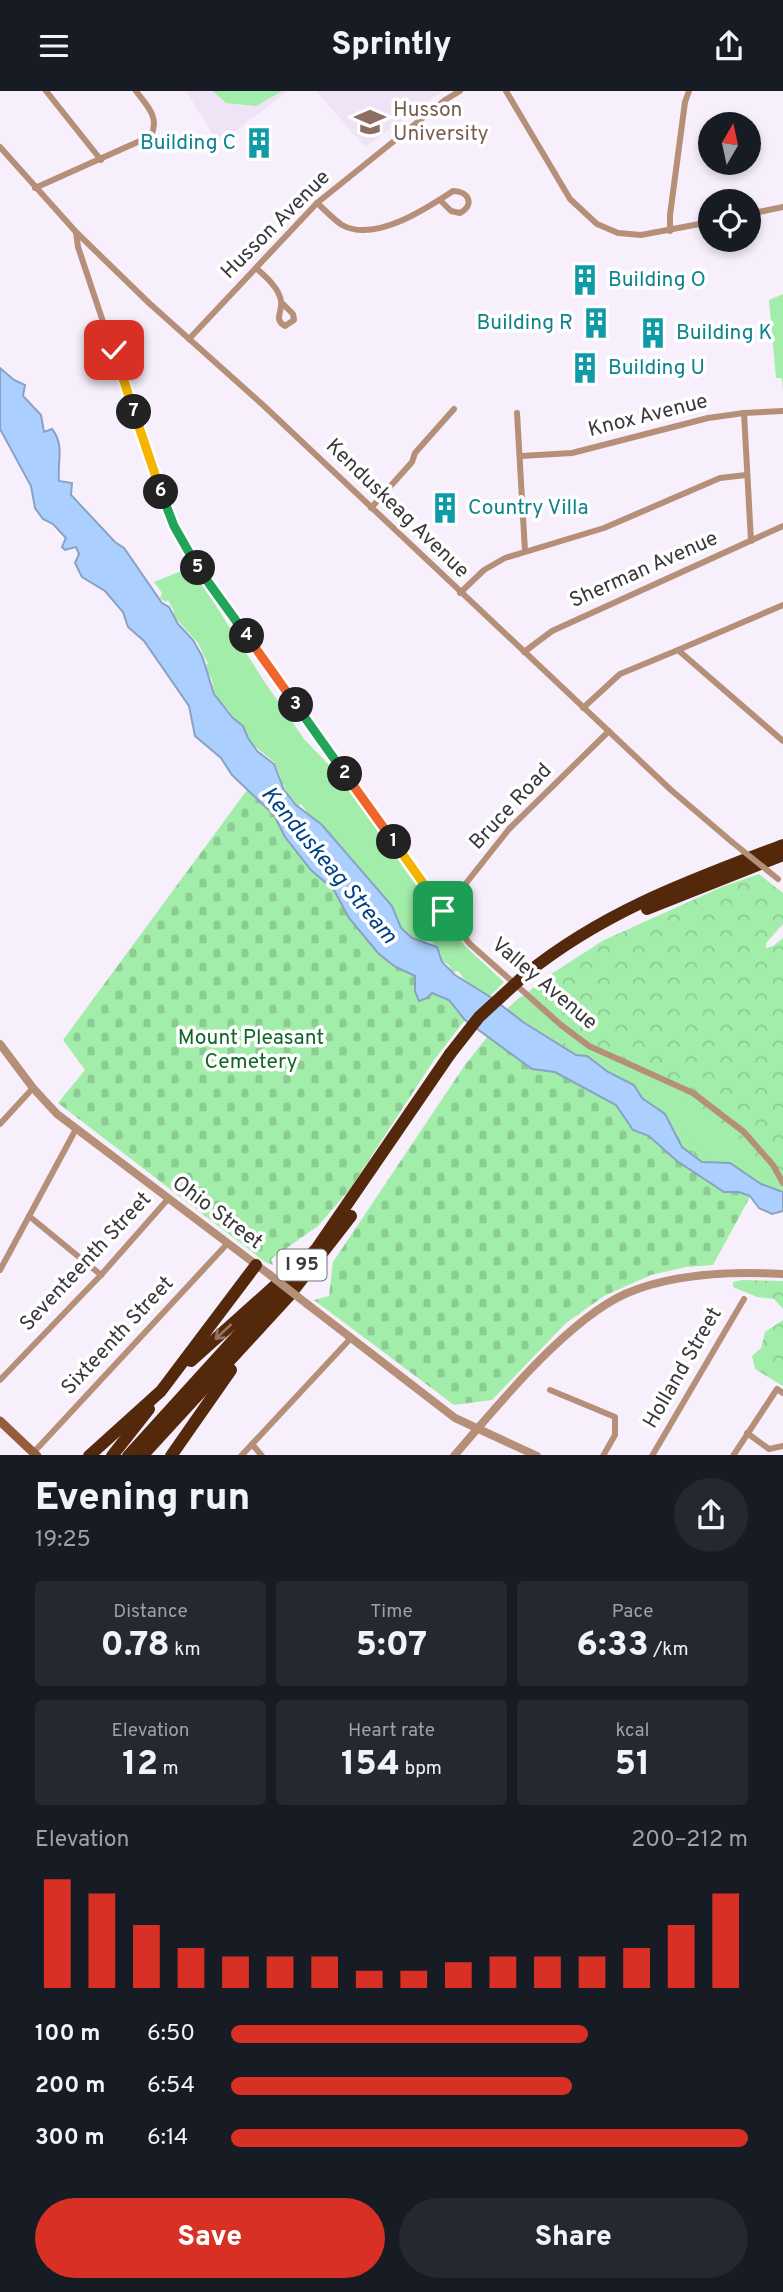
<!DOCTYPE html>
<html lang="en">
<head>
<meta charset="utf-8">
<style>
	body { margin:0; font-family:Overpass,sans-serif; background:#242831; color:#f1f3f6; height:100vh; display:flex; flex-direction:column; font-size:26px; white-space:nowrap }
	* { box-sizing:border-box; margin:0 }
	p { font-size:23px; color:#9ea1a6 }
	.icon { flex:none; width:38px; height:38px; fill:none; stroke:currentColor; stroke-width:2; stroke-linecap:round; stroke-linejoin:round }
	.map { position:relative; height:1364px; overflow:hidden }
	.details { display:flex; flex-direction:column; background:#171b24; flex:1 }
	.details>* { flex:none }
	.needle { width:46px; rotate:9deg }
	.tools { position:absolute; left:698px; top:21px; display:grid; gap:14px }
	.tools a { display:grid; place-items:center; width:63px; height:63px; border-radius:50%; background:#171b24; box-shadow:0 4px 10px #0003; font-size:35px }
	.pin { position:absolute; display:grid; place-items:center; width:60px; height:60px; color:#fff; margin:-30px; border-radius:14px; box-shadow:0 4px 10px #0006 }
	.km { position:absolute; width:35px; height:35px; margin:-18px; border-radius:50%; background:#222; color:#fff; font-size:19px; line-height:35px; text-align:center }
	.round { display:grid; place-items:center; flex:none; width:74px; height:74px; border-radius:37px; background:#242831 }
	.summary { display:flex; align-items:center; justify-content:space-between; height:119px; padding:0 35px }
	h1 { font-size:38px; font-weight:800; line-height:52px }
	.figures { display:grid; grid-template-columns:repeat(3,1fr); gap:10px; height:119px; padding:7px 35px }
	.figures div { display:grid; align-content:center; border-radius:7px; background:#242831; text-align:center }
	.figures b { font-size:35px; font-weight:800 }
	.figures small { font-size:19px; font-weight:400 }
	.figures p { font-size:19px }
	.chart { height:196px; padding:14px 35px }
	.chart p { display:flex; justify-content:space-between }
	.chart svg { width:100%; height:126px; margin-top:7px; stroke:#d93025; stroke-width:6 }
	.primary-button { display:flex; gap:14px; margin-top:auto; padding:14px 35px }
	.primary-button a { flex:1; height:80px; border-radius:42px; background:#d93025; color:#fff; font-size:28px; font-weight:800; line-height:80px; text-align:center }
	.primary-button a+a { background:#242831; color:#f1f3f6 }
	ul { padding:0 35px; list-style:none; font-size:23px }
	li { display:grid; grid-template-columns:112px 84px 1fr; align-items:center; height:52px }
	li i { height:18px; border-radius:9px; background:#d93025 }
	header { display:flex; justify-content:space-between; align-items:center; height:91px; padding:0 35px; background:#171b24; font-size:32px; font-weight:800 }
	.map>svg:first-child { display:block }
	.built { fill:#eee4f6 }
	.forest { fill:url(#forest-crowns) }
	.cemetery { fill:url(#cemetery-stones) }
	.park { fill:#a2eda9 }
	.water { fill:#abd0ff; stroke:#89a2c4; stroke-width:2 }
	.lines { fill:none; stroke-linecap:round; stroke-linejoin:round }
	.minor { stroke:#b68f79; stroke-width:6 }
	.tertiary { stroke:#b68f79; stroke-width:8 }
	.secondary { stroke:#965d3d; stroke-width:9 }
	.motorway { stroke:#54280b; stroke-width:12 }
	.minor-bridge { stroke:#b68f79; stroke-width:6 }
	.tertiary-bridge { stroke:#b68f79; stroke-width:8 }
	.motorway-bridge { stroke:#54280b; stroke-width:12 }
	.oneway { stroke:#907360 }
	.split-1-casing { stroke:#fff; stroke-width:14 }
	.split-2-casing { stroke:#fff; stroke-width:14 }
	.split-3-casing { stroke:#fff; stroke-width:14 }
	.split-4-casing { stroke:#fff; stroke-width:14 }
	.split-5-casing { stroke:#fff; stroke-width:14 }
	.split-6-casing { stroke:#fff; stroke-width:14 }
	.split-7-casing { stroke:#fff; stroke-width:14 }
	.split-8-casing { stroke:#fff; stroke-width:14 }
	.split-1 { stroke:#f5b400; stroke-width:9 }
	.split-2 { stroke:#f0652b; stroke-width:9 }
	.split-3 { stroke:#22a559; stroke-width:9 }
	.split-4 { stroke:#f0652b; stroke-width:9 }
	.split-5 { stroke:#22a559; stroke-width:9 }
	.split-6 { stroke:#22a559; stroke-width:9 }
	.split-7 { stroke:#f5b400; stroke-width:9 }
	.split-8 { stroke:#f5b400; stroke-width:9 }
	.labels { text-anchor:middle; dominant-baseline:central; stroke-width:7; stroke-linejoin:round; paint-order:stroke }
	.shield { fill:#fff; stroke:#757476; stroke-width:2 }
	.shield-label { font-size:19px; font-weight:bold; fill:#3a383c }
	.education-label { font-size:21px; fill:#785e54; stroke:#fff; text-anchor:start }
	.culture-label { font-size:21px; fill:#0d838f; stroke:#fff; text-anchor:start }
	.street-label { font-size:21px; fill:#3a383c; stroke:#fff }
	.park-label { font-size:21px; fill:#0e6726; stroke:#fff }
	.water-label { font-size:23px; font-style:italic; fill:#014386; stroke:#fff }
</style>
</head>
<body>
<header><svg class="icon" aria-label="menu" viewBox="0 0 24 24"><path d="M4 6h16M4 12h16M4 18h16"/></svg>Sprintly<svg class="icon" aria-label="share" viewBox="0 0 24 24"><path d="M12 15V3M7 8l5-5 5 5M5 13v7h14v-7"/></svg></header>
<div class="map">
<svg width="783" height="1365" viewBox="0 0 783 1365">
	<defs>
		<pattern id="forest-crowns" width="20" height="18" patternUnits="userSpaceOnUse" patternTransform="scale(1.75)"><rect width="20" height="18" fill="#a2eda9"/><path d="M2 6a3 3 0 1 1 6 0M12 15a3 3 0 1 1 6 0" fill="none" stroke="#8ccc92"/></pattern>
		<pattern id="cemetery-stones" width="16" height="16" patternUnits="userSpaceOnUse" patternTransform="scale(1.75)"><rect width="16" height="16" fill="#a2eda9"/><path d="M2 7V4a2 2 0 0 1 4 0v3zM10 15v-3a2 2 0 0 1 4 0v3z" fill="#8ccc92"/></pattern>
	</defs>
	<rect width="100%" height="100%" fill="#f7f0fc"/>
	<g class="built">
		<polygon points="186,0 288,0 219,53"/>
		<polygon points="316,0 443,0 365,56"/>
	</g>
	<g class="forest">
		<polygon points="759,783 783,802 783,833 766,852 766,857 773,855 783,847 783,1101 761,1093 730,1072 702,1071 682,1056 675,1040 653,1014 642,1007 634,994 608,981 587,965 576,964 523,931 507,918 548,885 604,849 722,796"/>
		<polygon points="742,1189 783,1190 783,1218 774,1208 757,1206 733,1196 733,1191"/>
		<polygon points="783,1229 783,1295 755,1278 752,1265 761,1257 765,1241"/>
	</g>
	<g class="cemetery">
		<polygon points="247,699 274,724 285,746 311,779 334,799 349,827 394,875 415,885 415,900 427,907 432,902 449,909 465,929 434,969 350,1098 318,1135 271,1168 273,1174 265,1171 58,1012 85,979 63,949"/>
		<polygon points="488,945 532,978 555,981 616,1014 633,1039 649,1045 677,1070 724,1100 739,1101 750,1106 713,1174 686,1176 651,1184 604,1205 566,1232 492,1309 454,1314 314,1209 329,1205 333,1171 465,974"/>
	</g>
	<g class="park">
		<polygon points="213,0 282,0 256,15 226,12"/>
		<polygon points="783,203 783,300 782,287 776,287 769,209"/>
		<path d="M191,476L266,593L304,648L351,697L376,728L439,824L464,854L504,891L488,907L464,888L458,880L452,881L449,874L439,868L441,863L433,852L426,848H415L402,837L399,838L386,807L321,733L310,725L301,713L299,714L300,717L291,706L287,704L284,694L279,692L281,687L274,671L253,654L242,634L234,628C230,617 218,611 214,600C213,597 213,592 212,589C209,582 205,582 204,574L208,573L198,552L173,524L174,520L168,509L166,511L160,507L162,502L154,491Z"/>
		<path d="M521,905C544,925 567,946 594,961C609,970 627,976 643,983C698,1010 749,1046 781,1099C765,1096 751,1087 737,1078C728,1072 716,1071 708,1064C686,1047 669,1025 648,1008L646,997L641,996L612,980H607L587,965L578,963L569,955L546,944L508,917Z"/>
	</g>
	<path class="water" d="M0,277L14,289L25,294L23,305L41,324L44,341L52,338C65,354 57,371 59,390L72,392L71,404L115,451L124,457L162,512L169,516L178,533L193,549L202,565L214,603L233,627L243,635L248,647L257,660L274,673L284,699L296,714L322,734L392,815L401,837L412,847L437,856L442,871L455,884L492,907L523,931L576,964L587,965L608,981L634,994L642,1007L665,1023L682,1056L702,1071L730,1072L761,1093L783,1101V1120L772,1123L759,1117L750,1105L739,1101H724L677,1070L649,1045L633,1039L616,1014L555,981L532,978L465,929L449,909L432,902L427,907L419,910L415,900V885L394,875L378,862L349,827L334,799L311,779L285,746L274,724L232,684L221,667L195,645L189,615L144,550L128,536L123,521L105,500L82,486L75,472L79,463L76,456L65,459L62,456L66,447L53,433L43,428L35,417L31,395L0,338Z"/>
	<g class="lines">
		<g class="minor">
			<polyline points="46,0 101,69"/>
			<polyline points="506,0 570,108 597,133 618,142 641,144 710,131"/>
			<polyline points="0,56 76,141 149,212 263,314 671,699 732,751"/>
			<path d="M35,97L151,45C160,26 147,15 136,0"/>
			<path d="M317,112C325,119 333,128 342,134C374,152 426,118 453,100C469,100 475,114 460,122L451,120L440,109"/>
			<polyline points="749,123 783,116"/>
			<polyline points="670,140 670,124 685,11 689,0"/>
			<polyline points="76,141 78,156 161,404 178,443 203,483 444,820 470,853 561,934 589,955 693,1002 744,1041 773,1074 783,1092"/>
			<path d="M257,178C266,186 279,197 281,210C283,221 273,228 285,235L294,229L293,223L282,212"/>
			<polyline points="189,248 317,112 445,9 460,0"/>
			<polyline points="517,322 525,460"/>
			<polyline points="744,322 751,450"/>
			<polyline points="521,365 572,362 708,327 744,322 783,320"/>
			<polyline points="371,417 412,371 415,362 454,318"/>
			<polyline points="460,502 484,479 505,467 604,437 720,387 746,384"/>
			<polyline points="783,514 678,559 783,650"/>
			<polyline points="524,561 552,540 783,435"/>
			<polyline points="583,617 620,583 678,559"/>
			<polyline points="444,820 509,738 609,640"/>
			<polyline points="0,1033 33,997"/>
			<polyline points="29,1125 101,1184"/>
			<polyline points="0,1179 76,1038"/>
			<polyline points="0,1289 101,1184 168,1108"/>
			<polyline points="550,1299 615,1326 615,1344 603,1365"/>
			<polyline points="747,1342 769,1358 783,1355"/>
			<polyline points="252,1353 262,1365"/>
			<polyline points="34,1361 227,1153"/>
			<polyline points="241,1365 351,1247"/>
			<polyline points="652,1365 744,1208"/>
			<polyline points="733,1365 777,1298 783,1302"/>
		</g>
		<g class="tertiary">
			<polyline points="0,953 33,997 57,1023 270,1184"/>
			<polyline points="307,1213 455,1327 537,1365"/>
			<path d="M454,1365C497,1315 566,1230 625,1203C673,1182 731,1180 783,1183"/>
		</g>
		<polyline class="secondary" points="0,1330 37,1365"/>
		<g class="motorway">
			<polyline points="647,818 783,764"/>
			<path d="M526,883C604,820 691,789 783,754"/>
			<polyline points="191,1270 279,1191"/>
			<polyline points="89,1365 161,1300 256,1174"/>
			<polyline points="112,1365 149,1318"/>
			<polyline points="128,1365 317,1157 450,963"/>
			<polyline points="142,1365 289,1205 351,1125"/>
			<polyline points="171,1365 231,1279"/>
		</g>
		<polyline class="minor-bridge" points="732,751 778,788"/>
		<polyline class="tertiary-bridge" points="270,1184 307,1213"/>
		<polyline class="motorway-bridge" points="450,963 479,926 526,883"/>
	</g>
	<defs><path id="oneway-shaft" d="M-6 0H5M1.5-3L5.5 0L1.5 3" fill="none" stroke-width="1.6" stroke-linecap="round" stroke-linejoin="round" transform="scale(1.75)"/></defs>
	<use class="oneway" href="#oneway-shaft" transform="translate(223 1241) rotate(137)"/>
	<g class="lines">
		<defs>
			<polyline id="split-1" points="394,751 443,820"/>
			<polyline id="split-2" points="345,683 394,751"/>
			<polyline id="split-3" points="296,614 345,683"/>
			<polyline id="split-4" points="247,545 296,614"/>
			<polyline id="split-5" points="198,477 247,545"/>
			<polyline id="split-6" points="161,401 174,435 198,477"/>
			<polyline id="split-7" points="134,321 161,401"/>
			<polyline id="split-8" points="114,259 134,321"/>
		</defs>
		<use href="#split-1" class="split-1-casing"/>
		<use href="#split-2" class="split-2-casing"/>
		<use href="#split-3" class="split-3-casing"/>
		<use href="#split-4" class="split-4-casing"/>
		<use href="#split-5" class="split-5-casing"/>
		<use href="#split-6" class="split-6-casing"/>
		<use href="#split-7" class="split-7-casing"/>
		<use href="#split-8" class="split-8-casing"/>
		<use href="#split-1" class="split-1"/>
		<use href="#split-2" class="split-2"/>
		<use href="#split-3" class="split-3"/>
		<use href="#split-4" class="split-4"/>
		<use href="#split-5" class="split-5"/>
		<use href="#split-6" class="split-6"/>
		<use href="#split-7" class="split-7"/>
		<use href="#split-8" class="split-8"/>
	</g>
	<defs>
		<symbol id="university-bare" viewBox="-9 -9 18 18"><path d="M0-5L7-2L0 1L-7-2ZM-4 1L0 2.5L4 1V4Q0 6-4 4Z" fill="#8d6e63" stroke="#fff" stroke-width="2.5" paint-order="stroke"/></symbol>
		<symbol id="building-bare" viewBox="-9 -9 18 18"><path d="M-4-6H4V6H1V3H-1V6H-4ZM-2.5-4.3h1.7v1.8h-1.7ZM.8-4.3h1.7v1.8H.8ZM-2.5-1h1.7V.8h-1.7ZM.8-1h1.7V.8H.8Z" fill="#0f9aa8" stroke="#fff" stroke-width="2.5" paint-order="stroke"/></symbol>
	</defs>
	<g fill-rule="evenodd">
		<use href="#university-bare" x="348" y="9" width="44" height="44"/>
		<use href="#building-bare" x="237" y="30" width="44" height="44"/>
		<use href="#building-bare" x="563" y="167" width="44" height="44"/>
		<use href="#building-bare" x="574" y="210" width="44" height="44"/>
		<use href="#building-bare" x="631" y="220" width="44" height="44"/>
		<use href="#building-bare" x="563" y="255" width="44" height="44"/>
		<use href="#building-bare" x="423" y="395" width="44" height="44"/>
	</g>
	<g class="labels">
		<rect class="shield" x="277.5" y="1158.5" width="49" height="31" rx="5"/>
		<g class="shield-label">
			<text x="302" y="1174">I 95</text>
		</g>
		<g class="education-label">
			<text x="393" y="19">Husson<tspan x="393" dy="24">University</tspan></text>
		</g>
		<g class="culture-label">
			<text x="236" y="52" text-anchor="end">Building C</text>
			<text x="608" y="189">Building O</text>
			<text x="573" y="232" text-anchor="end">Building R</text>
			<text x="676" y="242">Building K</text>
			<text x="608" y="277">Building U</text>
			<text x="468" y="417">Country Villa</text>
		</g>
		<g class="street-label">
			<text transform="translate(276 134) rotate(-45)">Husson Avenue</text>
			<text transform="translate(648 325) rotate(-14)">Knox Avenue</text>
			<text transform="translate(397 418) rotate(44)">Kenduskeag Avenue</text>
			<text transform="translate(644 479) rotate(-24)">Sherman Avenue</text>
			<text transform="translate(511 716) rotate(-47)">Bruce Road</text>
			<text transform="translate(544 893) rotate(40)">Valley Avenue</text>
			<text transform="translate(217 1122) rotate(37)">Ohio Street</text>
			<text transform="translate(86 1171) rotate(-47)">Seventeenth Street</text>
			<text transform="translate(118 1245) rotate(-47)">Sixteenth Street</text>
			<text transform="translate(683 1277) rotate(-60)">Holland Street</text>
		</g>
		<g class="park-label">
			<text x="251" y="947">Mount Pleasant<tspan x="251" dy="24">Cemetery</tspan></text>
		</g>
		<g class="water-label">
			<text transform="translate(328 775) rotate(50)">Kenduskeag Stream</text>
		</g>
	</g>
</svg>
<div class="tools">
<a><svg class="needle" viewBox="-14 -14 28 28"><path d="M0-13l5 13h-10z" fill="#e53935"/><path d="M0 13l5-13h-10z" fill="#9ea1a6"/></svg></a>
<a><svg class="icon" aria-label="locate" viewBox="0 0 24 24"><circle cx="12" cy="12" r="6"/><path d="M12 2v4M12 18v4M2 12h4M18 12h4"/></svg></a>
</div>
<div class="pin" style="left:443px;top:820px;background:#1e9e55"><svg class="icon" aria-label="arrive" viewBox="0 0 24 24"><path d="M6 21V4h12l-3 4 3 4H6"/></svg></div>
<div class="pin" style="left:114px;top:259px;background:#d93025"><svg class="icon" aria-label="check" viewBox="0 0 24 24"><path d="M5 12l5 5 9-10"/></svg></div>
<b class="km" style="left:394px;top:751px">1</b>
<b class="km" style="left:345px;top:683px">2</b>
<b class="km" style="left:296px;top:614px">3</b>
<b class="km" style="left:247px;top:545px">4</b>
<b class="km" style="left:198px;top:477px">5</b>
<b class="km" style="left:161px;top:401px">6</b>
<b class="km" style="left:134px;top:321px">7</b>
</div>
<section class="details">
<div class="summary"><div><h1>Evening run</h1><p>19:25</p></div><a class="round"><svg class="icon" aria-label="share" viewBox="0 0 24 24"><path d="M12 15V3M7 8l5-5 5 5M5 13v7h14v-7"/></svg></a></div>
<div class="figures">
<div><p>Distance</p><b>0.78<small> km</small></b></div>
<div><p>Time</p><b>5:07</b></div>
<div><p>Pace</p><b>6:33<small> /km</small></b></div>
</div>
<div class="figures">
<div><p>Elevation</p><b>12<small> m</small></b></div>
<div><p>Heart rate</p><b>154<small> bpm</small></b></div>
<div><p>kcal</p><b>51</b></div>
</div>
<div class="chart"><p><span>Elevation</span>200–212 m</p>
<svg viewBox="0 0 160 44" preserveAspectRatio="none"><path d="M5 44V6M15 44V11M25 44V22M35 44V30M45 44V33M55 44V33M65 44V33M75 44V38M85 44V38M95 44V35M105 44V33M115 44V33M125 44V33M135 44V30M145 44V22M155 44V11"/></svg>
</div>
<ul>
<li><b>100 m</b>6:50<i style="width:69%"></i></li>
<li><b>200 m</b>6:54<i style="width:66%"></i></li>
<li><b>300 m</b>6:14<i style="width:100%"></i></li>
</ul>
<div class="primary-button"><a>Save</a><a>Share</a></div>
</section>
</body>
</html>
